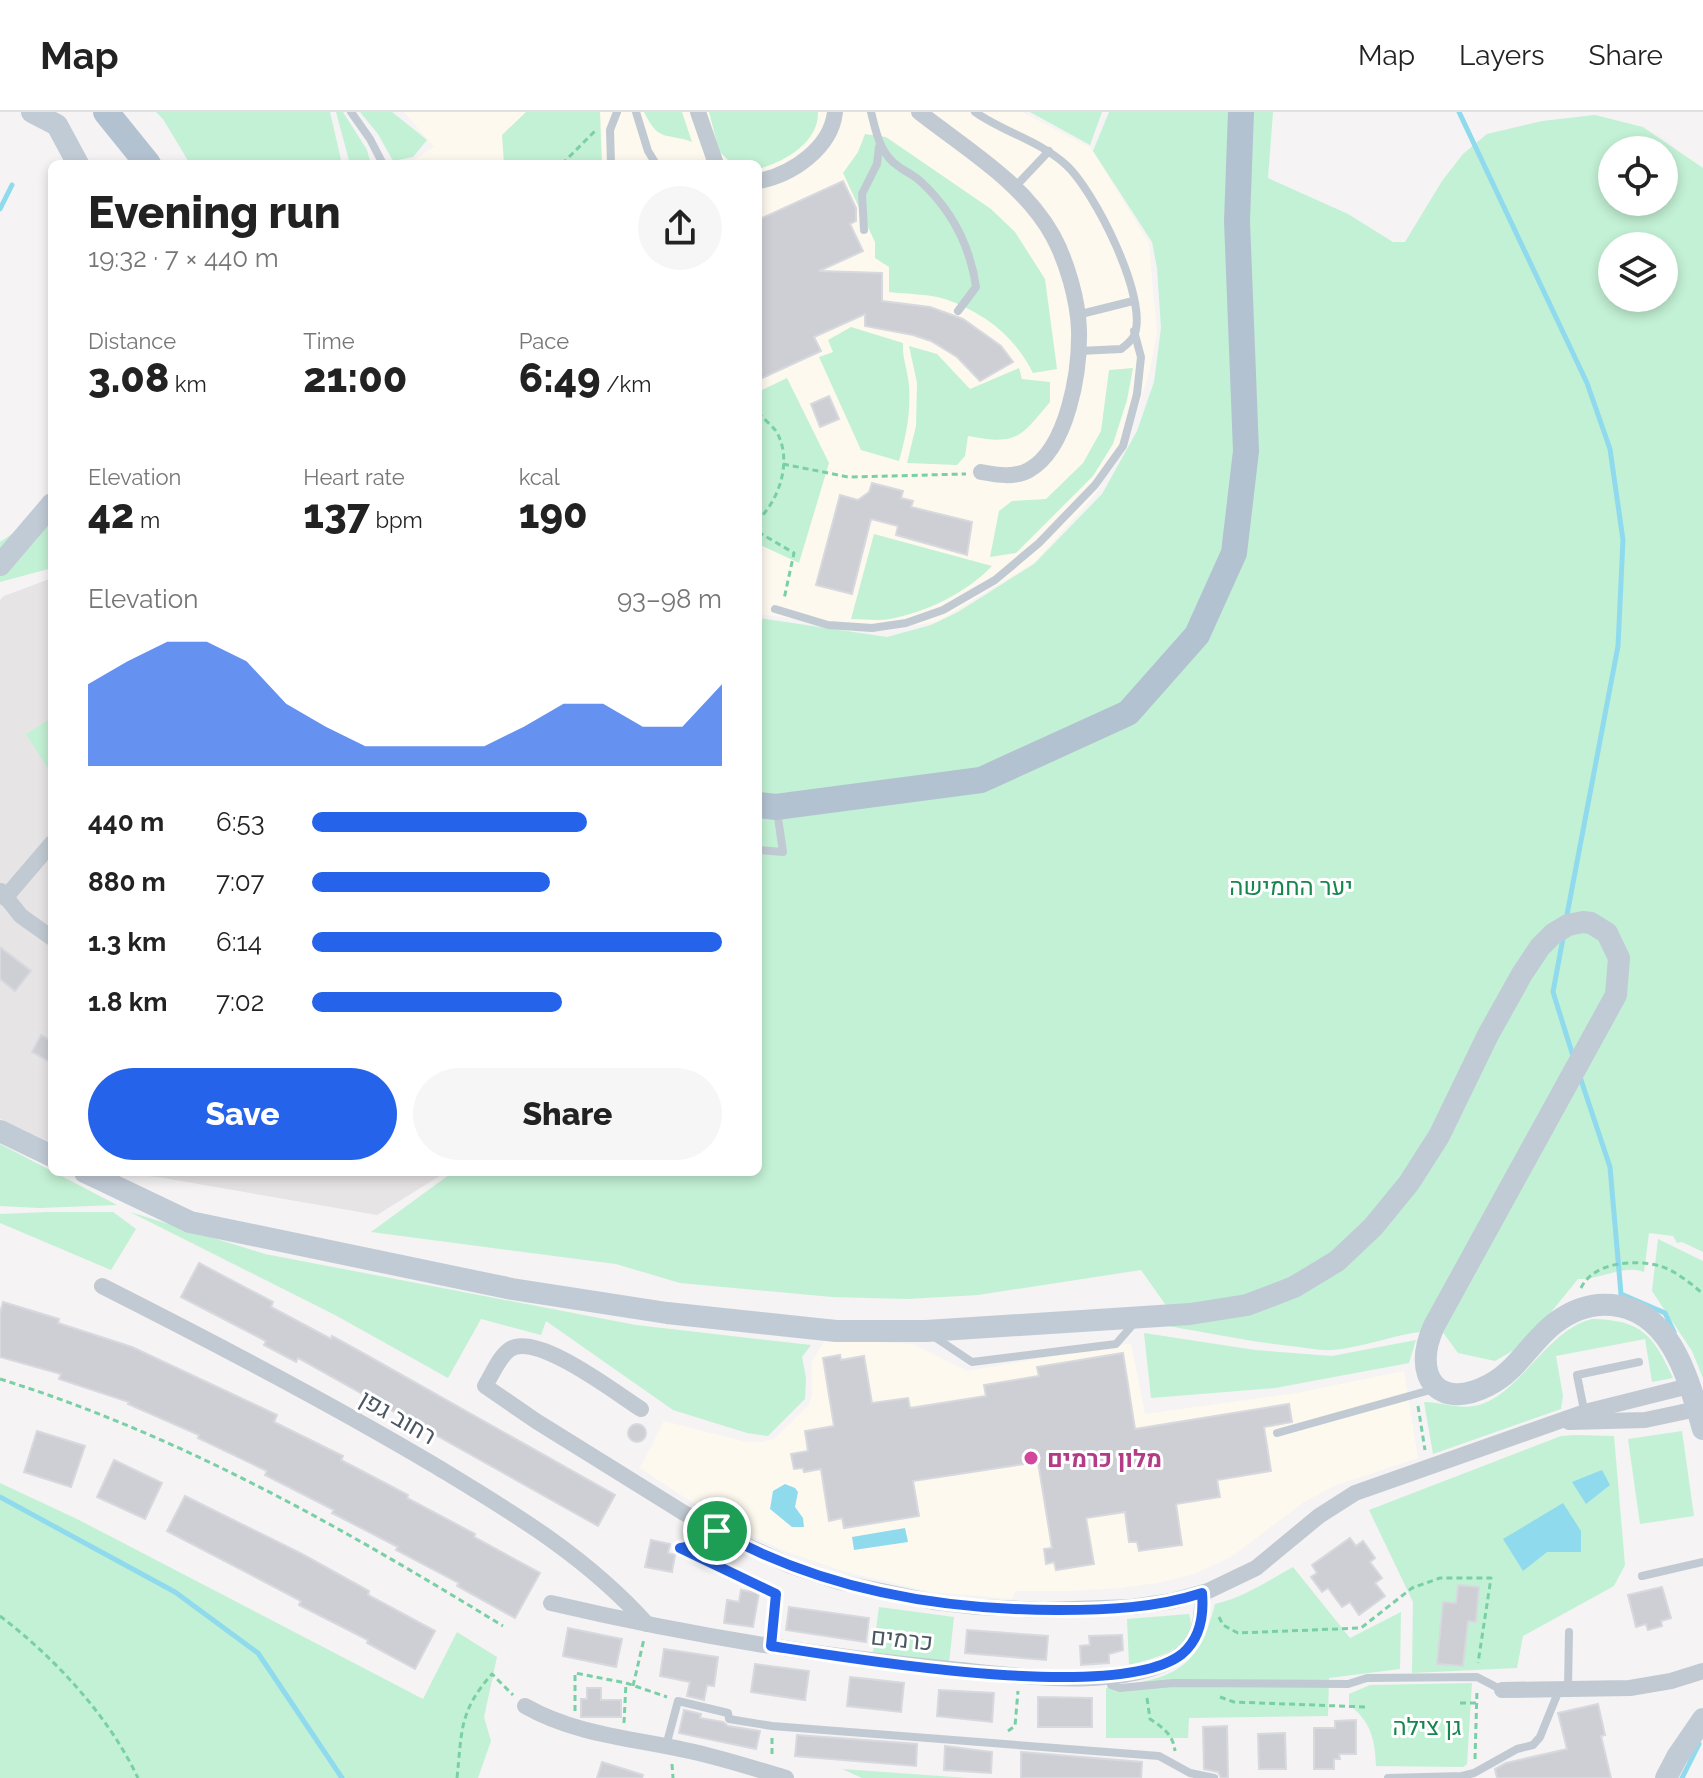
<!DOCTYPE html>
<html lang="en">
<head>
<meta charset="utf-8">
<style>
	body { margin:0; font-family:Raleway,Heebo,sans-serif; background:#f6f6f6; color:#222; height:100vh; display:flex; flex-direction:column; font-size:30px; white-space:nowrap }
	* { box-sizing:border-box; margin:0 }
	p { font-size:26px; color:#767676 }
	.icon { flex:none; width:44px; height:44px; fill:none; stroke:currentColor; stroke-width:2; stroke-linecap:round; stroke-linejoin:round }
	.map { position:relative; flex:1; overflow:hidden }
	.details { position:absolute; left:48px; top:48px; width:714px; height:1016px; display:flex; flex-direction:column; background:#fff; border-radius:12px; box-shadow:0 4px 12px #0003 }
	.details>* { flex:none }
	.tools { position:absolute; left:1598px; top:24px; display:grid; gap:16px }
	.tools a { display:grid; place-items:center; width:80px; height:80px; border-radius:50%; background:#fff; box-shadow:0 4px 12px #0003; font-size:40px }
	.pin { position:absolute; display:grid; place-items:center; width:68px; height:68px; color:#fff; margin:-34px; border:4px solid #fff; border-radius:50%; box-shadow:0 2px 8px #0007 }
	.round { display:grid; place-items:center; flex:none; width:84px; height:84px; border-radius:42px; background:#f6f6f6 }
	.headline { display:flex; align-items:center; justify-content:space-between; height:136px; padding:0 40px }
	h1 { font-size:44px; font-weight:800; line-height:60px }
	.stats { display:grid; grid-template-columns:repeat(3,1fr); gap:12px; height:136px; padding:8px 40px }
	.stats div { display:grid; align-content:center }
	.stats b { font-size:40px; font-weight:800 }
	.stats small { font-size:22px; font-weight:400 }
	.stats p { font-size:22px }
	.chart { height:224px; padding:16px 40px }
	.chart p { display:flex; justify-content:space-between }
	.chart svg { width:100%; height:144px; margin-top:8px; fill:#2563eb; opacity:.7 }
	.action { display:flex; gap:16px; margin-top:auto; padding:16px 40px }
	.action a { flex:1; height:92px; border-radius:48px; background:#2563eb; color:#fff; font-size:32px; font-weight:800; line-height:92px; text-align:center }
	.action a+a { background:#f6f6f6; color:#222 }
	ul { padding:0 40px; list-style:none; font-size:26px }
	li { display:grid; grid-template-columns:128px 96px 1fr; align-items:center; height:60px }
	li i { height:20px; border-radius:10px; background:#2563eb }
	header { display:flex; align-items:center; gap:48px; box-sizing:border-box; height:112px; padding:0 40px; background:#fff; border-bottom:2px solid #e0e0e0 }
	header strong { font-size:38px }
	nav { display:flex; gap:44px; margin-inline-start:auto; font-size:28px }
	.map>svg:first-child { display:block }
	.commercial { fill:#fdf9ef }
	.education { fill:#e6e4e5 }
	.green { fill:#c3f1d5; fill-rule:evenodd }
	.water { fill:#90daee }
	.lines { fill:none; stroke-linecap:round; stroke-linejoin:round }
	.stream { stroke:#90daee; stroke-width:5 }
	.building { fill:#cdcfd5; stroke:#d7d9de; stroke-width:2 }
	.path { stroke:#7ad0a6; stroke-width:3; stroke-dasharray:6 4; stroke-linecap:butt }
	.lane { stroke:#c1cad2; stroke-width:8 }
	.street { stroke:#c1cad2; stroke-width:16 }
	.secondary { stroke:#c1cbd6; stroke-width:22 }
	.primary { stroke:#b3c2d1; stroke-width:26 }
	.route-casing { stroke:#fff; stroke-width:16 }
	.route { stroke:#2563eb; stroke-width:10 }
	.hotel-dot { fill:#d1479c; stroke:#fff; stroke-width:3 }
	.labels { text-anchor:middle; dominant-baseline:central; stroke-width:6; stroke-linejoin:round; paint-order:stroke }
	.park-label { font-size:24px; fill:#17864f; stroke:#fff }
	.street-label { font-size:24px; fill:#4a5661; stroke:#fff }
	.hotel-label { font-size:24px; font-weight:bold; fill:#b23c85; stroke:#fff; text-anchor:start }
</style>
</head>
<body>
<header>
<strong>Map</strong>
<nav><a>Map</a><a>Layers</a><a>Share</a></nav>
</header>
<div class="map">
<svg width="1703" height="1666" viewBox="0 0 1703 1666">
	<rect width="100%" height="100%" fill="#f5f3f3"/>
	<g class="commercial">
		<polygon points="404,0 1022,0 1091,36 1149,131 1157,221 1149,262 1132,315 1096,382 1035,450 939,509 885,519 758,502 758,52 407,52 434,35"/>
		<polygon points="826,1227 913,1232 967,1259 1131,1231 1145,1302 1296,1281 1404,1259 1418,1346 1334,1374 1304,1390 1231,1445 1194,1462 1158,1471 1120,1476 1069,1479 1015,1479 1012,1487 932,1480 846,1460 787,1440 723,1411 640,1356 664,1309 747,1330 761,1330 774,1327 809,1293 812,1282 812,1249"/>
	</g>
	<g class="education">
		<polygon points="52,466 52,1031 0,1007 0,488 4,484"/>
		<polygon points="116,1060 446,1060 377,1103 164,1066"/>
	</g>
	<g class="green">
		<polygon points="156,0 330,0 342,52 190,52 163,7"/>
		<polygon points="336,0 343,0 367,38 371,52 350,52"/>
		<polygon points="360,0 392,0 427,28 413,45 393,49 378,22"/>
		<polygon points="526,0 600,0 602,52 504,52 502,23"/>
		<path d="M644,0H682L692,30C665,20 659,31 644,0Z"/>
		<path d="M709,0H818C819,30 785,50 758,57V52H732L719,39Z"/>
		<polygon points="1030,0 1102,0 1090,33"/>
		<path d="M1109,0H1273L1268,66L1348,102L1393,130H1405L1442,69L1463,42L1487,22L1542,9L1595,3L1643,15L1703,56V1140L1682,1130L1677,1131L1673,1124L1649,1121L1644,1160C1623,1152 1601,1168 1578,1167L1526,1231L1495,1249L1458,1241L1442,1219C1408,1217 1369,1235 1333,1238C1319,1239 1304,1235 1290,1234C1237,1228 1185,1216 1132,1208L1170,1199L1141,1158L978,1183L907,1187L832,1185L680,1171L616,1152L371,1120L453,1060H758V506L887,525L931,513L958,500L1034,452L1102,382L1137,319L1154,270L1161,216L1157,156L1152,130L1093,39ZM1612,38H1664V90H1612ZM1612,134H1664V186H1612Z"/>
		<path d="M865,22L886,25L991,97L1015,120L1045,167L1057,257L1033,261C1015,224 983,200 945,187C928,182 907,182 889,180V155L875,146V130L843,61L858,40Z"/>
		<path d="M851,215L903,231C902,246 908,259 909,274C911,301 906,324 899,349L861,338L819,245L833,240L828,228Z"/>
		<path d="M909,234L937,242L970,277L1019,256L1022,267L1050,270V290C1019,327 1017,333 968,324L965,344L957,353L907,351L916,314L917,271Z"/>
		<polygon points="1133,256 1127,288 1113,332 1093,364 1016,441 990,445 999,399 1012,389 1046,387 1083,351 1101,319 1109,258"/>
		<polygon points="787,266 829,351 799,451 758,432 758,280"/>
		<polygon points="52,395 52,456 0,470 0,430"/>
		<path d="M874,422L992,454C966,481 927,500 890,507C878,509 864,507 851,507Z"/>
		<polygon points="52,606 52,663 26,622"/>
		<polygon points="0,1032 117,1093 39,1096 0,1094"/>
		<polygon points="48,1100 113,1100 136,1117 111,1158 0,1111 0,1102"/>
		<polygon points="130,1100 265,1142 636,1213 811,1233 802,1245 806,1266 805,1287 768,1324 747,1321 673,1298 546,1209 541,1223 481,1207 448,1266 335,1203"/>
		<polygon points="1658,1127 1703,1149 1703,1266 1692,1239 1652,1179"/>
		<path d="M1592,1207C1642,1208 1653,1223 1673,1266L1652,1270L1645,1227L1556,1244L1563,1284L1561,1297L1433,1342L1424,1290C1440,1290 1458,1297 1474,1294C1518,1287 1544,1219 1592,1207Z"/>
		<polygon points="1144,1221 1255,1238 1332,1244 1416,1228 1409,1251 1275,1276 1151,1286"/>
		<polygon points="1682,1319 1694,1404 1640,1412 1628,1327"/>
		<polygon points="1575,1323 1614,1324 1625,1453 1614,1474 1523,1524 1517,1556 1412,1561 1413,1490 1369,1398 1561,1324"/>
		<polygon points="0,1371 79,1408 423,1587 457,1520 497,1545 484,1605 491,1629 478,1666 0,1666"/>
		<path d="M1293,1455L1350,1526L1401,1500L1400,1557L1329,1566L1328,1604L1189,1606L1188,1626H1106V1576C1171,1566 1197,1562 1215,1492C1243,1486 1268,1469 1293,1455Z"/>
		<polygon points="879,1495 954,1505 949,1551 873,1540"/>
		<path d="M1189,1502C1200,1536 1153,1547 1129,1553L1127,1507Z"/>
		<path d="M1472,1571L1467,1652L1463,1655L1376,1654C1375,1628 1371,1609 1349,1593V1582L1370,1573Z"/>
		<polygon points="842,1657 968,1666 862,1666"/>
	</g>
	<g class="water">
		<polygon points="1602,1358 1610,1373 1586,1392 1572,1370"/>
		<polygon points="785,1372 795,1376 798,1380 795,1395 803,1406 804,1415 792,1415 770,1397 773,1379"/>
		<polygon points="1563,1391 1581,1419 1581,1440 1547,1440 1523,1459 1503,1427"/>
		<polygon points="905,1416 908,1430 854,1438 852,1425"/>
	</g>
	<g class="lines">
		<g class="stream">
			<polyline points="1459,0 1587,271 1610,337 1623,428 1618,534 1566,808"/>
			<polyline points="0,97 12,73"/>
			<polyline points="1563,826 1553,880 1573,944"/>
			<polyline points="1580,965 1610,1055 1621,1182 1665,1201 1674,1220"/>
			<polyline points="0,1385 175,1480 258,1541 342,1666"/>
			<polyline points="1682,1666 1699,1632"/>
		</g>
	</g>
	<g class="building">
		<polygon points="843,69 856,96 856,109 850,112 863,139 819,159 882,161 882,189 930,195 963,207 1001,234 1013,250 980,269 957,245 931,229 913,223 865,214 865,202 814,225 821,239 758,268 758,108"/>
		<polygon points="829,284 839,307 820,315 811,292"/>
		<polygon points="872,371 903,379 901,386 913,389 911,395 972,410 967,443 896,423 898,414 871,407 852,482 816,473 840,383 858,388 869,380"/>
		<polygon points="0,835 31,859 15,879 0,867"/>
		<polygon points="41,923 52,929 52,951 32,940"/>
		<polygon points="199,1151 273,1190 271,1195 331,1227 332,1224 361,1240 615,1383 598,1414 298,1246 296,1250 264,1233 266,1229 181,1185"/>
		<polygon points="3,1190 59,1207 58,1211 132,1235 277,1303 274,1310 343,1344 341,1348 408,1383 407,1386 475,1422 474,1425 540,1461 515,1506 457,1474 459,1471 396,1438 398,1435 332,1401 334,1398 265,1363 267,1359 198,1326 199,1323 128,1292 129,1290 59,1267 61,1262 0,1245 0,1201"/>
		<polygon points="1123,1241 1135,1317 1289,1292 1292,1310 1264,1315 1271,1359 1217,1368 1220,1385 1176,1392 1182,1433 1139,1439 1137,1430 1129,1430 1125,1400 1086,1406 1094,1452 1056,1458 1054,1450 1046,1452 1044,1437 1052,1436 1038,1350 913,1369 919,1404 844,1416 842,1406 829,1409 821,1357 804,1360 803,1356 794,1357 791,1342 808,1339 805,1319 834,1314 823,1246 840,1243 841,1248 864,1244 872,1291 908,1286 910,1296 986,1284 984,1273 1039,1264 1037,1255"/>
		<circle cx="637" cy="1321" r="9"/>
		<polygon points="37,1319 85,1334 71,1375 24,1360"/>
		<polygon points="114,1348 162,1371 145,1407 97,1385"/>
		<polygon points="185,1384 302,1442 369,1479 368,1483 435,1519 415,1557 367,1531 368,1528 299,1493 301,1489 167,1419"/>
		<polygon points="1350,1426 1356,1434 1363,1429 1375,1446 1370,1450 1382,1466 1375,1471 1385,1484 1359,1503 1350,1490 1342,1495 1328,1476 1322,1480 1311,1465 1317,1461 1312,1453"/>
		<polygon points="651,1428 670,1432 668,1441 675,1443 672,1460 645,1455"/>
		<polygon points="1458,1473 1479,1475 1476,1510 1468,1509 1463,1554 1437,1552 1443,1490 1456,1491"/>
		<polygon points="1662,1475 1671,1506 1661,1509 1662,1514 1648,1518 1646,1512 1636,1515 1628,1483"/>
		<polygon points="741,1478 759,1481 753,1515 724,1511 727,1488 739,1490"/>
		<polygon points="789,1495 869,1506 866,1530 786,1518"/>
		<polygon points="568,1516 622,1527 616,1555 563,1544"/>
		<polygon points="967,1518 1048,1524 1046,1548 965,1541"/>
		<polygon points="1122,1523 1123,1538 1109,1542 1109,1551 1081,1553 1080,1534 1090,1533 1089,1524"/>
		<polygon points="664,1537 718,1545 714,1574 707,1573 704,1588 687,1584 690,1570 660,1564"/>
		<polygon points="755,1552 809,1559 805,1588 751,1580"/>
		<polygon points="850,1565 904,1571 901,1600 847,1594"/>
		<polygon points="587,1576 601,1576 601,1588 621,1588 621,1605 581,1605 581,1587 587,1587"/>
		<polygon points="939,1578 994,1581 992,1610 937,1604"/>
		<polygon points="1038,1585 1092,1586 1092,1615 1038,1615"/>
		<polygon points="1598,1592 1605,1623 1601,1624 1611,1666 1497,1666 1495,1657 1506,1651 1567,1637 1558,1601"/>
		<polygon points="684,1598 701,1602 700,1606 723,1610 728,1614 760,1619 756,1637 679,1621"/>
		<polygon points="1356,1608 1356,1642 1339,1642 1340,1647 1334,1647 1334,1657 1314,1657 1314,1616 1335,1616 1335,1609"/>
		<polygon points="1227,1614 1228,1666 1221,1666 1218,1660 1204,1657 1203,1615"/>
		<polygon points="1285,1621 1286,1657 1259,1657 1258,1622"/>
		<polygon points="797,1623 917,1632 916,1654 795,1644"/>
		<polygon points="945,1634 992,1640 991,1661 944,1658"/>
		<polygon points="1021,1640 1142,1650 1141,1666 1021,1666"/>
		<polygon points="602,1650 643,1663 642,1666 597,1666"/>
	</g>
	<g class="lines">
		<g class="path">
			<polyline points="562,52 597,17"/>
			<path d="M758,300C763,306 771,313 776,319C793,347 780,387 758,408"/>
			<polyline points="758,302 758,325"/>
			<polyline points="783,352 848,365 966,362"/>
			<polyline points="758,420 794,441 784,487"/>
			<path d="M1581,1176C1593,1150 1635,1147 1660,1154C1674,1158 1692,1172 1703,1182"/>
			<path d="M0,1267C180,1323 343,1416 503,1514"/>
			<polyline points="1418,1294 1425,1338"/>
			<polyline points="704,1433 680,1436 776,1482 772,1519"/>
			<path d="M0,1504C55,1546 108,1603 138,1666"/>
			<polyline points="1219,1505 1223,1513 1238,1521 1361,1516 1412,1476 1440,1466 1491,1466 1478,1551"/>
			<polyline points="633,1574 644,1527"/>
			<polyline points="1220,1585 1234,1590 1365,1595"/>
			<path d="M1147,1586L1150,1607C1163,1616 1173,1622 1175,1639"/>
			<polyline points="1460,1591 1476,1591"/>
			<polyline points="575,1599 575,1561 626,1571 667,1585"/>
			<polyline points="624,1611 626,1571"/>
			<polyline points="1008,1619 1015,1614 1018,1579"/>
			<polyline points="772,1626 772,1646"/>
			<polyline points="1475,1647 1477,1578"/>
			<polyline points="672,1652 673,1666"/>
			<path d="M457,1666C462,1619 459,1599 492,1562L513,1583"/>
		</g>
		<g class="lane">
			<polyline points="351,0 370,27 383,52"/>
			<polyline points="636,0 648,39 656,52"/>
			<path d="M871,0C876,20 880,42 898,54C904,59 912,62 919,68C950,96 970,133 976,175L958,199"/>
			<path d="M975,0C1003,20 1038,28 1065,52C1093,76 1150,188 1134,224C1131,229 1125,234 1121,237L1079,239"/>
			<polyline points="611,52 610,18 617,0"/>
			<polyline points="1015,75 1049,39"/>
			<polyline points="864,118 862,82 877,52 879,35"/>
			<polyline points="1077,203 1133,189"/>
			<polyline points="775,497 828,513 872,516 906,511 943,498 995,468 1039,431 1095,373 1123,334 1137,282 1141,245 1134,219"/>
			<polyline points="758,738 783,740 777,699"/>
			<polyline points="933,1224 972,1250 1116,1232 1136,1209"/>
			<polyline points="1585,1303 1577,1263 1639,1250"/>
			<polyline points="1277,1321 1434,1277"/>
			<polyline points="1642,1464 1703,1450"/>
			<polyline points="1110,1565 1111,1573 1120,1576 1173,1571 1348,1572 1367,1566 1477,1565 1502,1578"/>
			<polyline points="1568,1577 1569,1520"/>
			<polyline points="666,1634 678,1589 728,1601 729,1607 772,1614 1159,1644 1190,1661 1214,1666"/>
			<polyline points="1388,1666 1462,1664 1474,1661 1517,1637 1533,1633 1540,1625 1559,1578"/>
		</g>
		<g class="street">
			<polyline points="698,0 716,52"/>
			<path d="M919,0C966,37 1023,70 1053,124C1067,150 1078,188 1079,218C1080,259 1068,336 1029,358C1015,366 997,363 981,360"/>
			<path d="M758,69C792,63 831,36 835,0"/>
			<polyline points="1,779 21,804 52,826"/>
			<polyline points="5,786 52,731"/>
			<path d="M102,1174C215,1231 326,1289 434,1353C513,1401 585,1443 647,1512"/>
			<path d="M641,1297C617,1282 535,1218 509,1238C499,1245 492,1263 485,1274L536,1309L684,1401L726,1424L791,1454L839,1470L934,1490L978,1495L1044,1498L1132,1495L1172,1489L1208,1479L1256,1456L1319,1404L1355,1381L1585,1300L1689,1274"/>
			<polyline points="1569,1310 1645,1308 1697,1297"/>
			<path d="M551,1491C683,1522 816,1544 951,1557C1013,1563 1122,1580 1177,1545C1200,1531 1203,1505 1202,1481"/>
			<polyline points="1502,1578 1630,1576 1671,1569 1703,1559"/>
			<path d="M525,1594C574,1622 630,1626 685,1638C719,1645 753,1656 786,1666"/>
		</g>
		<g class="secondary">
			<polyline points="32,0 57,13 78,52"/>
			<polyline points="0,453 52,392"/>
			<polyline points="0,1019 52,1044"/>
			<path d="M85,1060L190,1110L512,1177L667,1201L836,1219H926L1190,1202L1247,1193L1294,1175L1337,1149L1373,1115L1409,1071L1439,1024L1488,923L1522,862L1540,835L1553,822L1568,813L1583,810L1591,811L1607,821L1619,846L1616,883L1434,1214C1411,1264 1438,1300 1489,1273C1517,1259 1531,1229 1555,1211C1572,1198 1591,1191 1612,1193C1672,1198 1689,1270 1703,1317"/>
			<polyline points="1666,1666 1677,1645 1703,1607"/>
		</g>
		<g class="primary">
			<polyline points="106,0 148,52"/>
			<polyline points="758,693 776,695 981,668 1128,601 1197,523 1234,441 1246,339 1237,109 1241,0"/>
		</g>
	</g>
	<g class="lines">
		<defs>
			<path id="route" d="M717,1419C820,1477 941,1498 1058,1498C1106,1498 1156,1496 1202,1481C1204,1504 1200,1527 1182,1542C1118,1592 854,1547 771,1534L776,1482L680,1436C698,1431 706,1439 717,1419Z"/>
		</defs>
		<use href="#route" class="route-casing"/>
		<use href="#route" class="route"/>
	</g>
	<circle class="hotel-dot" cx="1031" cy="1346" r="8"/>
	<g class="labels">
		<g class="park-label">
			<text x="1291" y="774">יער החמישה</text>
			<text x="1427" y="1614">גן צילה</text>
		</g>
		<g class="street-label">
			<text transform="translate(398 1305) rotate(30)">רחוב גפן</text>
			<text transform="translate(902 1527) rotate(6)">כרמים</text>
		</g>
		<g class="hotel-label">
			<text x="1047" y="1346">מלון כרמים</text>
		</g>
	</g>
</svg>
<div class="tools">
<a><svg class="icon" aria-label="locate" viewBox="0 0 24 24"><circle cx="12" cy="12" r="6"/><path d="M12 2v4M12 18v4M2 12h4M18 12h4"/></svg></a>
<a><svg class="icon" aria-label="layers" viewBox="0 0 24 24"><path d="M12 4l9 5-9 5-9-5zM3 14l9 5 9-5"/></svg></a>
</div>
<div class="pin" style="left:717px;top:1419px;background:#1e9e55"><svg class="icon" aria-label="arrive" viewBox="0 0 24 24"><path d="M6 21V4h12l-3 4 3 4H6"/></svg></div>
<section class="details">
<div class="headline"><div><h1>Evening run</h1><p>19:32 · 7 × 440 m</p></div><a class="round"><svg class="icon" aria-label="share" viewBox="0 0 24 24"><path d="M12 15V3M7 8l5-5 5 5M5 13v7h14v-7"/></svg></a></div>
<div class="stats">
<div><p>Distance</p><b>3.08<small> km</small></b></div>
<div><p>Time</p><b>21:00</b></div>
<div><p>Pace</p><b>6:49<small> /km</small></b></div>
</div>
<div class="stats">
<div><p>Elevation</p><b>42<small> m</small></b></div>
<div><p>Heart rate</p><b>137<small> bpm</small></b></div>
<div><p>kcal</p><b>190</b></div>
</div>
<div class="chart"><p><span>Elevation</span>93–98 m</p>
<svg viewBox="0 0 160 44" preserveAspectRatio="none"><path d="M0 44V19L10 12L20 6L30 6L40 12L50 25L60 32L70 38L80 38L90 38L100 38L110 32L120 25L130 25L140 32L150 32L160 19V44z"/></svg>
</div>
<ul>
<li><b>440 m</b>6:53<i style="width:67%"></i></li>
<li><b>880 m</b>7:07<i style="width:58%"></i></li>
<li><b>1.3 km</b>6:14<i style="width:100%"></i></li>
<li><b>1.8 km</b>7:02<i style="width:61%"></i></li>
</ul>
<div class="action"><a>Save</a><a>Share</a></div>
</section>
</div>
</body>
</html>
